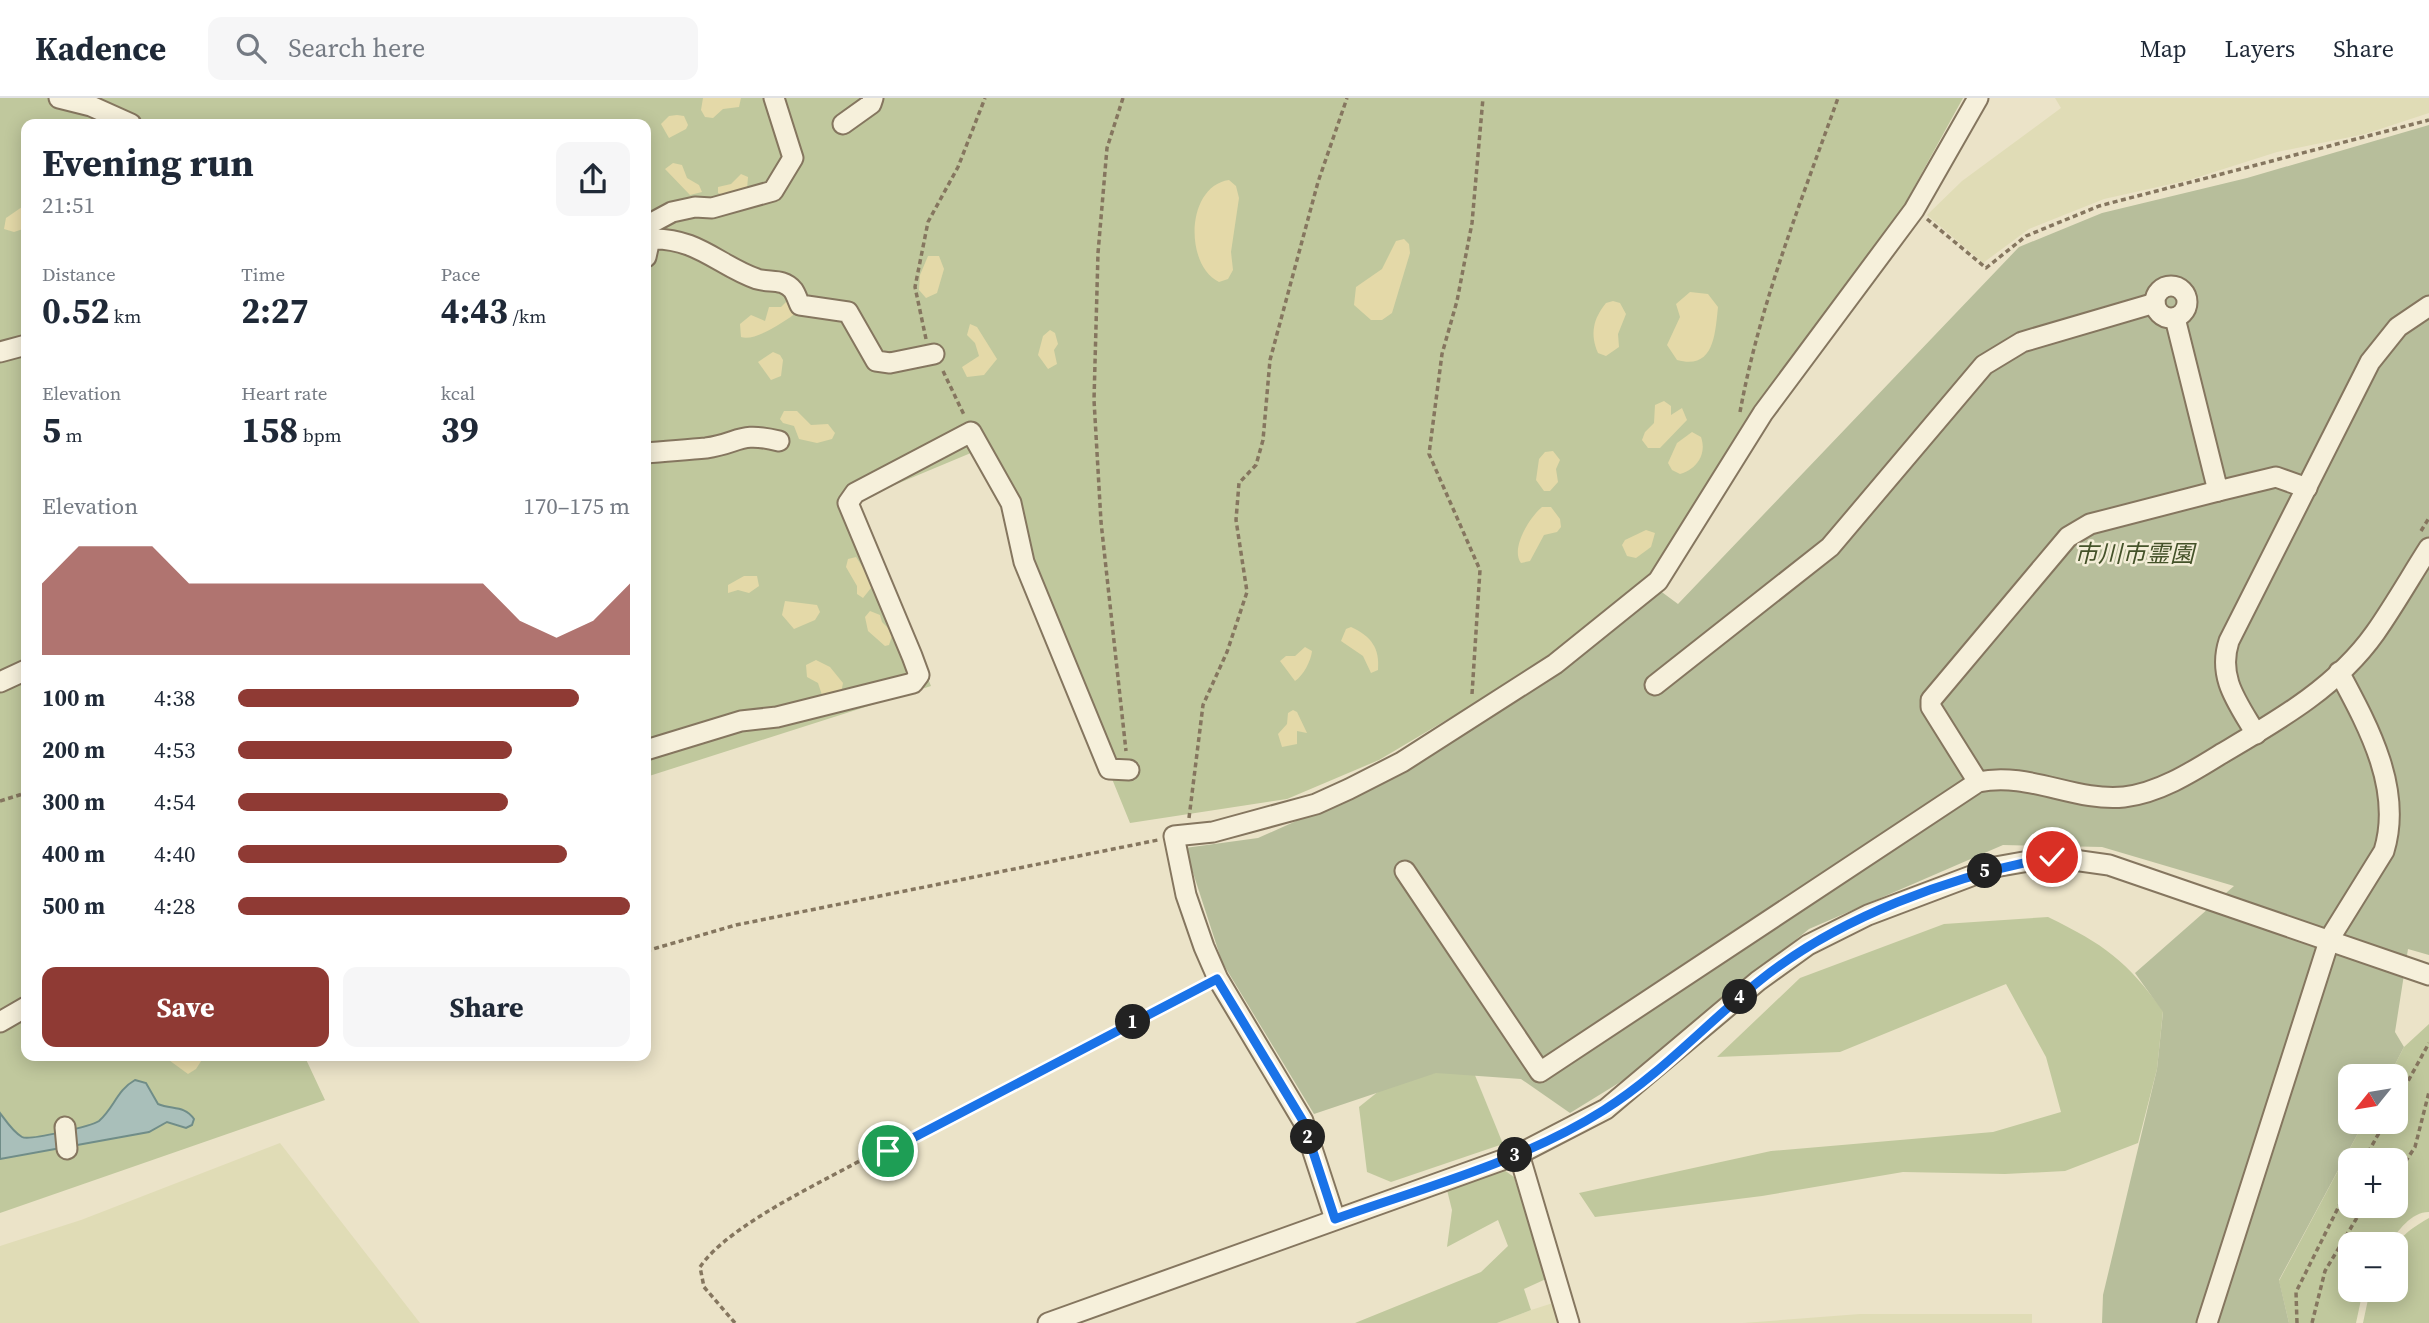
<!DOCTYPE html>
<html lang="en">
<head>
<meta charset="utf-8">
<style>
	body { margin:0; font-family:"Source Serif 4","Noto Sans JP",serif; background:#f6f6f7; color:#1f2937; height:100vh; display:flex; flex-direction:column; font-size:26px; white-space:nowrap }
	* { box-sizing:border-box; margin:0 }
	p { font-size:23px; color:#747a83 }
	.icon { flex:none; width:38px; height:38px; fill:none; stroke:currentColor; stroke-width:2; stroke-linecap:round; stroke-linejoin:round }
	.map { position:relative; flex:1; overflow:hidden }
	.details { position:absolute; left:21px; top:21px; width:630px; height:942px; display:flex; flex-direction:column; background:#fff; border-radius:14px; box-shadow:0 4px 18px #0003 }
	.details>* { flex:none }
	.needle { width:46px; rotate:240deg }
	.tools { position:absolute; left:2338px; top:966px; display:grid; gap:14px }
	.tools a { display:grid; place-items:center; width:70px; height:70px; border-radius:14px; background:#fff; box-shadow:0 4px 18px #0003; font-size:35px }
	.pin { position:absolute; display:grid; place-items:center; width:60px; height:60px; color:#fff; margin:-30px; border:4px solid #fff; border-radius:50%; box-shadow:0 2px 7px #0007 }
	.km { position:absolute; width:35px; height:35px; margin:-18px; border-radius:50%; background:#222; color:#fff; font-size:19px; line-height:35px; text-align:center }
	.round { display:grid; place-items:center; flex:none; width:74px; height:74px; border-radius:14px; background:#f6f6f7 }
	.overview { display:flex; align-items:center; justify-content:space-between; height:119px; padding:0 21px }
	h1 { font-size:38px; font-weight:700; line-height:52px }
	.metrics { display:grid; grid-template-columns:repeat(3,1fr); gap:10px; height:119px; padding:7px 21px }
	.metrics div { display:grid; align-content:center }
	.metrics b { font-size:35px; font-weight:700 }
	.metrics small { font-size:19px; font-weight:400 }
	.metrics p { font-size:19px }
	.chart { height:196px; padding:14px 21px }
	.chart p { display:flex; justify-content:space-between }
	.chart svg { width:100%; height:126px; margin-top:7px; fill:#8f3a34; opacity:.7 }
	.cta { display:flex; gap:14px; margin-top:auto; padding:14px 21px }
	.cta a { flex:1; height:80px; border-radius:14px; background:#8f3a34; color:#fff; font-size:28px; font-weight:700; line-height:80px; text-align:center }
	.cta a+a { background:#f6f6f7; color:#1f2937 }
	ul { padding:0 21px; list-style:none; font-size:23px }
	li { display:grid; grid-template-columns:112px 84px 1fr; align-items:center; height:52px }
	li i { height:18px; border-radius:9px; background:#8f3a34 }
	header { display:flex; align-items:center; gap:42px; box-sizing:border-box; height:98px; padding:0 35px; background:#fff; border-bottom:2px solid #e0e1e3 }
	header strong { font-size:33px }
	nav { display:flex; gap:38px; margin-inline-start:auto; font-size:24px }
	.search { width:490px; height:63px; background:#f6f6f7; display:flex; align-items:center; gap:18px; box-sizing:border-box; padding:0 24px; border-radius:14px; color:#747a83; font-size:26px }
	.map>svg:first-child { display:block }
	.farmland { fill:#e0dcb6 }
	.green { fill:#c0c89d; fill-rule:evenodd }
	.sand { fill:#e4d9a8 }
	.cemetery { fill:#b7be9b }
	.water { fill:#a9bfba; stroke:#708d88; stroke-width:2 }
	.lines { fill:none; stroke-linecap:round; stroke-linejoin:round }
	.minor-casing { stroke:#85765f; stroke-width:23 }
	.path { stroke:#85765f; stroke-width:3.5; stroke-dasharray:5 3.5; stroke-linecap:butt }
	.minor { stroke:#f6f0db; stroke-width:19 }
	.route-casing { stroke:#fff; stroke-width:14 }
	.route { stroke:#1a73e8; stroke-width:9 }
	.labels { text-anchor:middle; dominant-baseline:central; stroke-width:5; stroke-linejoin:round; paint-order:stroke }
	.park-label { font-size:24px; font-style:italic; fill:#445229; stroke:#f3edd7 }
</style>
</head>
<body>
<header>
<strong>Kadence</strong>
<div class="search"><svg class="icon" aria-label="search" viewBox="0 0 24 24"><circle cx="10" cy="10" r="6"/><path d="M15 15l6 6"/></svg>Search here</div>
<nav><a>Map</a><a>Layers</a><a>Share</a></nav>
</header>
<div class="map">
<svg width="2429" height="1225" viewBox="0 0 2429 1225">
	<rect width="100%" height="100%" fill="#ebe3c8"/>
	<g class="farmland">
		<polygon points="2055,0 2429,0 2429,15 2365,36 2277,54 2189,82 2104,101 2029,131 1983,165 1927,117 1962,83 2061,10"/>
		<polygon points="280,1045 420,1225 0,1225 0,1148 81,1122"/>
		<polygon points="1553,1205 1559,1225 1497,1225 1531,1212"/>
		<polygon points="1860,1216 2032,1216 2032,1225 1743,1225"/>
	</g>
	<g class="green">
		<polygon points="0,0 1963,0 1902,111 1760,313 1653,477 1583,535 1507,586 1379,662 1287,701 1130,725 978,352 856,403 931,588 646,679 646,26 26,26 26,957 304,957 325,1002 0,1115"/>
		<path d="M2048,819C2105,847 2126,862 2163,913L2157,971L2138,1045L2065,1073L2005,1076L1903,1074L1762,1098L1595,1119L1579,1095L1771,1053L1993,1034L2061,1014L2046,959L2006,886L1840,954L1717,959L1800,880L1944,826Z"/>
		<path d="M2429,926V1114C2411,1114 2398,1133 2389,1146H2350V1192H2363L2356,1225H2289L2279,1183L2364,1024H2396V978H2389L2404,949ZM2350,1062H2396V1108H2350Z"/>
		<polygon points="1470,965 1503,1046 1391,1084 1367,1074 1359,1009 1384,989"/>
		<polygon points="1504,1072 1514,1079 1546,1181 1524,1191 1531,1212 1497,1225 1355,1225 1481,1174 1508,1148 1498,1122 1447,1149 1452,1112 1447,1092"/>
		<path d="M2429,1120V1225H2363L2370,1192H2396C2396,1148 2388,1144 2429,1120Z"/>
	</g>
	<g class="sand">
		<polygon points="703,0 741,0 739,9 723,11 713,20 705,19 701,12"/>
		<polygon points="677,17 684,18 688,27 686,31 669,40 661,26 669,18"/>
		<polygon points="673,65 682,67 687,80 699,87 702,94 690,97 665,71"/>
		<polygon points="741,76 748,79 747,91 724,97 718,95 718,89 731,86"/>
		<path d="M1229,82L1236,88L1239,100L1231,154L1233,172L1228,181L1219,184C1184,167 1186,88 1229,82Z"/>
		<polygon points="22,109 26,109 26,130 14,134 4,131 6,120"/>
		<polygon points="1404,141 1409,146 1410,155 1392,215 1382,222 1371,222 1354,207 1356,189 1382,171 1396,143"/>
		<polygon points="928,158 939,158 944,171 937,195 926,200 919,192 920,177"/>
		<path d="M1690,194L1708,196L1718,209C1715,237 1714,272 1677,262L1667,247L1680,219L1676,206Z"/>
		<path d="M808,198L812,203C798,214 758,245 741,239L740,226L751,217L765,223L769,209H781L788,202Z"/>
		<path d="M1613,203L1620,205L1626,216L1618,236L1619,249L1606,258L1598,255C1590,236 1593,221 1606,205Z"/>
		<polygon points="970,226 977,229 997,261 984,277 967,279 962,269 979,258 975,245 967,237"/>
		<polygon points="1050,232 1055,235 1058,246 1054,252 1057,266 1048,271 1038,257 1043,238"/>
		<polygon points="773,254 780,257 783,262 781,278 771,282 758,264"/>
		<polygon points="1664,303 1671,308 1671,317 1682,310 1687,322 1660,350 1648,350 1642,342 1645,334 1654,325 1655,307"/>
		<polygon points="784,313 797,313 811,327 828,326 835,335 832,341 817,345 799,341 794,328 783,325 780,321"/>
		<path d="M1692,334L1701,339C1707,356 1697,371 1680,376L1672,372L1668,365L1677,345Z"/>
		<polygon points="1553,353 1560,362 1556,371 1558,384 1550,393 1544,393 1536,382 1539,361 1545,354"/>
		<path d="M1542,409H1551L1560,421L1561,429L1557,434L1544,437L1530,463L1521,465C1510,450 1530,419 1542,409Z"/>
		<polygon points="1646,432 1655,435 1651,449 1636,460 1627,458 1622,447 1625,442"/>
		<polygon points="856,459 870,480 871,490 863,500 857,496 857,488 846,469 848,461"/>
		<polygon points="744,478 757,478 759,488 749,495 738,492 728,495 728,487"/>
		<polygon points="785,503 817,507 820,514 815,522 794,531 782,517"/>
		<polygon points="870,513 880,517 882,524 893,535 889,547 885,548 868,533 865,519"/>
		<path d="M1351,529C1371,538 1380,550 1378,572L1371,575L1363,558L1341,543L1346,531Z"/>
		<path d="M1305,549L1312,553C1311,563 1303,578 1295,583L1280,563L1286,558H1295Z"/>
		<polygon points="816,562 830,569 843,585 841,595 823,600 818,585 807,579 806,567"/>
		<polygon points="1293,612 1297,614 1307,635 1297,633 1297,646 1282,649 1278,636 1287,626 1288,615"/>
		<polygon points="162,957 205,957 196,971 188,976"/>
	</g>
	<polygon class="cemetery" points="2429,27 2429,857 2408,851 2395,934 2404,949 2389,978 2350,978 2350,1024 2364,1024 2279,1182 2289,1225 2102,1225 2103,1197 2157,971 2163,914 2135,875 2234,788 2102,749 2003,747 1809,831 1622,983 1570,1015 1521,981 1436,975 1314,1016 1222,864 1185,750 1258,740 1363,693 1659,492 1678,506 2019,149 2102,115 2247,80"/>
	<path class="water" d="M135,982L146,985L158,1006C172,1012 184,1007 194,1021L192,1027L186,1030L167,1024L149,1034L0,1061V1015C6,1023 13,1034 22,1039C29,1043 92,1028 99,1023C114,1010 117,992 135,982Z"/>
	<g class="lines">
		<defs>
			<g id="minor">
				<polyline points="59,0 91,8 131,26"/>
				<polyline points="843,26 871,6 873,0"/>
				<polyline points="646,128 672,114 695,109 712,110 773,93 793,60 774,0"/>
				<path d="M646,159L650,141C697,139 719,168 757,181C770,185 783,180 793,192C796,196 798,203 800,207L848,214L876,263L890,265L934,256"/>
				<circle cx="2171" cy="204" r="16"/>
				<polyline points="2175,220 2218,393 2276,379 2307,390"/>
				<polyline points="0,254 26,247"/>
				<path d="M646,355C665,353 686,352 706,350C741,345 738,333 779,343"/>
				<polyline points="0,584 26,572"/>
				<polyline points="1655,587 1830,449 1984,267 2022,244 2155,205"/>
				<path d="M2256,636C2238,605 2217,580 2229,543L2370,264L2398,229L2429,208"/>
				<polyline points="646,652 741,623 777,619 913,585 919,577 912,558 848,405 855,395 971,334 1011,405 1024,464 1109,671 1129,672"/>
				<polyline points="1978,684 1931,609 1931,602 2068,439 2090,426 2218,393"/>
				<path d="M1405,773L1540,974L1978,684C2028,673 2074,704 2124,699C2159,695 2192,674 2221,656C2277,623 2336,590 2375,535C2394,508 2411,478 2429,450"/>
				<polyline points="0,924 26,909"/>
				<polyline points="65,1029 67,1051"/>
				<polyline points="1519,1056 1569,1225"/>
				<polyline points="1335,1121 1303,1023 1218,881 1204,849 1186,797 1174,738 1213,734 1316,706 1349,691 1402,664 1555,566 1658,483 1763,315 1914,112 1978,0"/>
				<polyline points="1048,1225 1519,1056 1606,1011 1758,883 1808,847 1868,817 1995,769 2052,759 2109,767 2429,877"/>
				<path d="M2207,1225L2330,840L2384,753C2403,691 2368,628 2339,574"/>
			</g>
		</defs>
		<use href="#minor" class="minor-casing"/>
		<g class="path">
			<polyline points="1123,0 1107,50 1098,155 1094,302 1101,424 1126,653"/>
			<polyline points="1927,121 1986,170 2026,138 2099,108 2429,22"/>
			<polyline points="926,241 915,189 928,124 958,69 985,0"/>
			<polyline points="943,273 965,319"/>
			<path d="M1740,314C1760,205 1801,104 1838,0"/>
			<polyline points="2421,433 2429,420"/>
			<polyline points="1472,596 1480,472 1429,356 1442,256 1457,203 1472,125 1483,0"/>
			<polyline points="0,703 26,695"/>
			<polyline points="1189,720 1203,607 1227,554 1247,494 1236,422 1239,385 1256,367 1263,342 1270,262 1318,84 1347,0"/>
			<polyline points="646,853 736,827 1158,742"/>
			<polyline points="2396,1005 2429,945"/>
			<polyline points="2364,1062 2385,1024"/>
			<polyline points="2396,1078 2415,1049 2429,994"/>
			<path d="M735,1225L704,1189L700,1169C729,1126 827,1082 874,1055L888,1053L1201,889"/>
			<polyline points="2297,1225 2296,1194 2350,1086"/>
			<polyline points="2312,1225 2325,1173 2364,1108"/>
		</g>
		<use href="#minor" class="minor"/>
	</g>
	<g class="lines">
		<defs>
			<path id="route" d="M888,1053L1217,881L1303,1023L1335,1121C1425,1089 1522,1064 1604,1012C1660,977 1707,925 1758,884C1838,819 1951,778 2052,759"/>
		</defs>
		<use href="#route" class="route-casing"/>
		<use href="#route" class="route"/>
	</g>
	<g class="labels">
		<g class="park-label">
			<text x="2134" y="455">市川市霊園</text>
		</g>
	</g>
</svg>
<div class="tools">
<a><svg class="needle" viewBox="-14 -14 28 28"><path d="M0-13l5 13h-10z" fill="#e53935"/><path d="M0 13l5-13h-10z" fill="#747a83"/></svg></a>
<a>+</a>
<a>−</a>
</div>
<div class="pin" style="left:888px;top:1053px;background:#1e9e55"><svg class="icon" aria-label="arrive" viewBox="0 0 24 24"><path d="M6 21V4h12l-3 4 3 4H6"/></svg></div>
<div class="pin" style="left:2052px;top:759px;background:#d93025"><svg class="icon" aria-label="check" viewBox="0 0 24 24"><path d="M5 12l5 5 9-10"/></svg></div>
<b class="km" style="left:1133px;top:924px">1</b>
<b class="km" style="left:1308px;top:1039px">2</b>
<b class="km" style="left:1515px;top:1057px">3</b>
<b class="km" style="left:1740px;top:899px">4</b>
<b class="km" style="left:1985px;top:773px">5</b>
<section class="details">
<div class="overview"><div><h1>Evening run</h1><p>21:51</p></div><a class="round"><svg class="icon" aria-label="share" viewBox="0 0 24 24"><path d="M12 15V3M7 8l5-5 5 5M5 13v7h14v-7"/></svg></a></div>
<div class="metrics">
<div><p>Distance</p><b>0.52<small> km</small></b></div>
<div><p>Time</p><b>2:27</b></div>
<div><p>Pace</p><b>4:43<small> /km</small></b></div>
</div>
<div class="metrics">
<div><p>Elevation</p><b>5<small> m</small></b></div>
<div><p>Heart rate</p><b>158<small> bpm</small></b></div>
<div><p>kcal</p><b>39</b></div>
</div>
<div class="chart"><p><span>Elevation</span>170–175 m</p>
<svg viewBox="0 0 160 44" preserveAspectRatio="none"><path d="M0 44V19L10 6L20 6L30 6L40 19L50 19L60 19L70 19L80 19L90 19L100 19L110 19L120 19L130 32L140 38L150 32L160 19V44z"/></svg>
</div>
<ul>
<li><b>100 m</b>4:38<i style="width:87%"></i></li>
<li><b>200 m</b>4:53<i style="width:70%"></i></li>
<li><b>300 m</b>4:54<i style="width:69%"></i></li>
<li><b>400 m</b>4:40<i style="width:84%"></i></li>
<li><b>500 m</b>4:28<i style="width:100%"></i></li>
</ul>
<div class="cta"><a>Save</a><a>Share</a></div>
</section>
</div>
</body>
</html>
